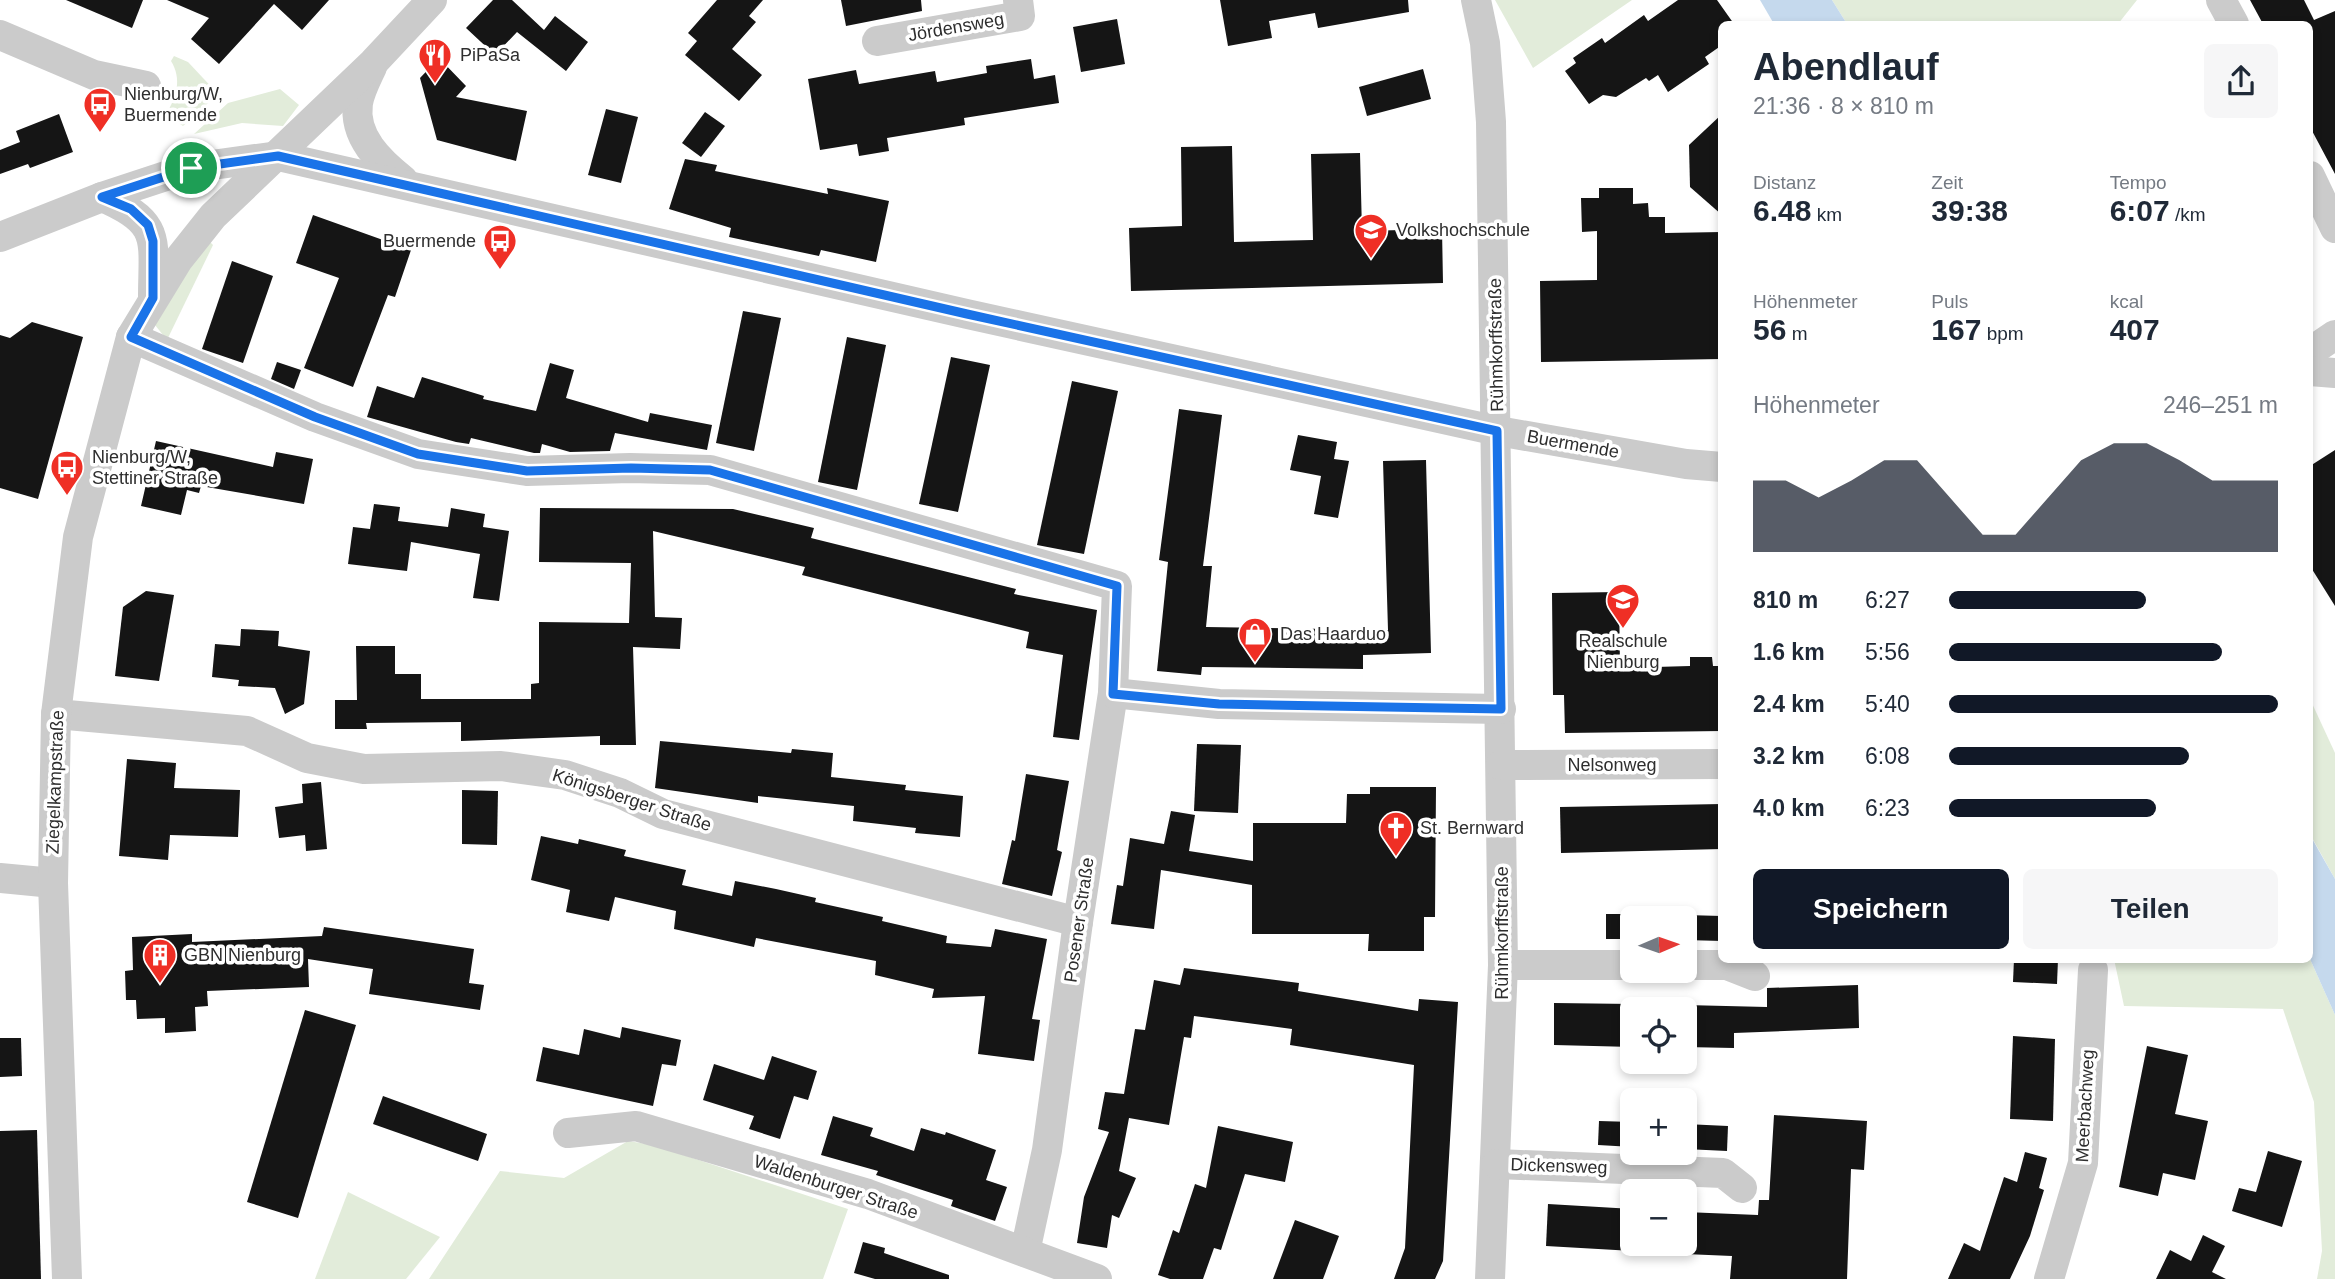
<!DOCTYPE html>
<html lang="de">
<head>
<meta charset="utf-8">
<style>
	body { margin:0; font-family:Helvetica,sans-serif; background:#f6f6f7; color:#1f2937; height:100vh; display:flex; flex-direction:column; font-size:26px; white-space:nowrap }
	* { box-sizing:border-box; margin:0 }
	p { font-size:23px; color:#747a83 }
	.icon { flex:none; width:38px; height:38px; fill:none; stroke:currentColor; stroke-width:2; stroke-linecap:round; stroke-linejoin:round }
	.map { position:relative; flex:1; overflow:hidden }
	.side { position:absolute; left:1718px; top:21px; width:595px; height:942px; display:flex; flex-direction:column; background:#fff; border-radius:10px; box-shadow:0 4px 10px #0003 }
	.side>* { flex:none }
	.needle { width:46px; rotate:88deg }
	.buttons { position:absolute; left:1620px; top:906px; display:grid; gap:14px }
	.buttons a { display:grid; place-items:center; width:77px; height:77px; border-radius:10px; background:#fff; box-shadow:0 4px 10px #0003; font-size:35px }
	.pin { position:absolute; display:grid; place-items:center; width:60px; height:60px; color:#fff; margin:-30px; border:4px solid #fff; border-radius:50%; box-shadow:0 2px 7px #0007 }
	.round { display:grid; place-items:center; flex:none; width:74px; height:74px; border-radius:10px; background:#f6f6f7 }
	.overview { display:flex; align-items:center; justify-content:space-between; height:119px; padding:0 35px }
	h1 { font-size:38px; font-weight:700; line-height:52px }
	.stats { display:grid; grid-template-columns:repeat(3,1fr); gap:10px; height:119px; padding:7px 35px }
	.stats div { display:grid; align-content:center }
	.stats b { font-size:30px; font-weight:700 }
	.stats small { font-size:19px; font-weight:400 }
	.stats p { font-size:19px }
	.chart { height:196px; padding:14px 35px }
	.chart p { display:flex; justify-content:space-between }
	.chart svg { width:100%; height:126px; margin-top:7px; fill:#111827; opacity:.7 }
	.action { display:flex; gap:14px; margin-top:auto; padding:14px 35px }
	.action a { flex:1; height:80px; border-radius:10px; background:#111827; color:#fff; font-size:28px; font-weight:700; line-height:80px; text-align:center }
	.action a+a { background:#f6f6f7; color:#1f2937 }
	ul { padding:0 35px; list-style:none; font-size:23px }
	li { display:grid; grid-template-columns:112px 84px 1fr; align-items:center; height:52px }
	li i { height:18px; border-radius:9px; background:#111827 }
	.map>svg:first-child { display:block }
	.green { fill:#e2ecda }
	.water { fill:#c5d9ed }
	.building { fill:#151515 }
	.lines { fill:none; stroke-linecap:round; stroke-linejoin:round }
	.street { stroke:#cbcbcb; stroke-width:30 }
	.route-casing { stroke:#fff; stroke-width:14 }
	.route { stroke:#1a73e8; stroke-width:9 }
	.labels { text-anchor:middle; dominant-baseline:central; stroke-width:7; stroke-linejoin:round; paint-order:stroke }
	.street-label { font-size:18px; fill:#2e2e2e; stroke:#fff }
	.poi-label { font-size:18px; fill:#2e2e2e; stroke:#fff; text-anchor:start }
</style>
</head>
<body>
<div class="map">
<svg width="2335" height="1279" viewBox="0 0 2335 1279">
	<rect width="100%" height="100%" fill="#fff"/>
	<g class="green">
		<polygon points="1495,0 1632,0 1533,68"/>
		<polygon points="1832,0 2137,0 2118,24 1847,24"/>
		<path d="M174,56L188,62L218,94L183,126L166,114C177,97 182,79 171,61Z"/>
		<polygon points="280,89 299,105 283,126 242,123 194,134 228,103"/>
		<polygon points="207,239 213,245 167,340 155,325"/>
		<polygon points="2310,699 2335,753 2335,879 2310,834"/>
		<polygon points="2114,959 2310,959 2335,1015 2335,1279 2317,1279 2322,1251 2314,1102 2283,1009 2124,1006"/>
		<polygon points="628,1141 653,1145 848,1209 823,1279 429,1279 500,1171 564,1178"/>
		<polygon points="348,1192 440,1237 406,1279 315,1279"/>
	</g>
	<g class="water">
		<polygon points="1760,0 1832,0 1847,24 1774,24"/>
		<polygon points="2310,835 2335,879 2335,1015 2310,959"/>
	</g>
	<g class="building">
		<polygon points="66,0 143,0 132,28"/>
		<polygon points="167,0 329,0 302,30 274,4 219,64 191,39 209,18"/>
		<polygon points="493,0 512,0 544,30 555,16 588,42 566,71 517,32 495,55 466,28"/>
		<polygon points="717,0 763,0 749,16 756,22 732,49 762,75 739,101 685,55 697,41 688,33"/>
		<polygon points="841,0 921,0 922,11 846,26"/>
		<polygon points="1220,0 1408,0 1409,12 1318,28 1315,13 1269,21 1272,38 1228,46"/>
		<polygon points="1678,0 1717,0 1734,24 1722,24 1722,45 1705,57 1709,64 1668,92 1658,75 1649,81 1646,78 1616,97 1603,95 1589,104 1565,71 1576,63 1573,58 1602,38 1605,43 1644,15 1648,21"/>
		<polygon points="2250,0 2304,0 2314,20 2335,11 2335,174 2310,127 2310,24 2263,24"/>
		<polygon points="1117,19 1125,64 1081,72 1073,27"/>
		<polygon points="439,58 466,86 456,97 527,111 516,161 437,140 420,78"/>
		<polygon points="1031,59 1034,79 1055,75 1059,103 964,118 965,125 887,138 889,151 859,156 857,144 820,150 808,79 856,70 859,84 935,71 937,82 987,73 986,66"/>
		<polygon points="1423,69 1431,99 1367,116 1359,87"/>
		<polygon points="606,109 638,117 621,183 588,175"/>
		<polygon points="705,112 725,126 701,157 682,143"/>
		<polygon points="59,114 73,152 30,168 28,164 0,174 0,150 20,142 16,131"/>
		<polygon points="1722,114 1722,215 1690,187 1689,145"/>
		<polygon points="1232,146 1234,242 1313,240 1311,154 1360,153 1362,231 1442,229 1443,283 1131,291 1129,228 1182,226 1181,147"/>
		<polygon points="685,159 717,165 715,171 828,194 827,188 889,201 876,262 821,250 819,256 729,237 731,228 669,209"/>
		<polygon points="1599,188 1633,188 1633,204 1648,203 1649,217 1665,217 1665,233 1722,232 1722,359 1541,362 1540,281 1597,280 1597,231 1582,232 1581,198 1599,198"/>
		<polygon points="313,215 411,250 395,297 388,295 353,387 304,368 339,278 296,263"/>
		<polygon points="232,261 273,276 243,363 202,349"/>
		<polygon points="743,311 781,318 754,451 716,443"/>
		<polygon points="32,322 83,337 38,499 0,488 0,335 10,338"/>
		<polygon points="847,337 886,345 857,490 818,482"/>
		<polygon points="951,357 990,365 958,512 919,504"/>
		<polygon points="277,362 301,370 294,389 271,379"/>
		<polygon points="550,363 574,370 566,398 648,422 650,413 712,425 707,450 615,433 610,451 570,452 542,444 540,453 534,453 471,438 469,444 456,442 367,417 377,386 414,398 422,377 484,396 483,399 536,411"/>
		<polygon points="1072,381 1118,391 1084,554 1037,545"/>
		<polygon points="1179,409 1222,415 1203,566 1212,566 1206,627 1388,630 1383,461 1426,460 1431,653 1363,655 1363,669 1202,667 1201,675 1157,671 1168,562 1159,560"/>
		<polygon points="1298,435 1337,442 1334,459 1349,461 1338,518 1314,514 1321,476 1290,470"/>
		<polygon points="156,441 273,467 276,452 313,459 304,504 201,486 199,493 187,490 181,515 141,506"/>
		<polygon points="2335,450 2335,606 2310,566 2310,466"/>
		<polygon points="374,504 400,507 398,521 448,527 451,508 485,514 483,527 509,531 499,601 473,598 480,554 411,542 407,571 348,564 353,527 370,529"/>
		<polygon points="540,508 733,509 814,528 811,538 1016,589 1014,594 1097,610 1079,740 1053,737 1063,655 1026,648 1029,632 802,575 805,567 653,531 655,617 682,618 680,649 633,647 636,745 600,745 600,736 461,741 461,722 366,723 367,729 335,729 335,700 357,700 356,646 395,646 395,674 421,674 421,699 531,699 531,684 539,683 539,622 629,623 631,563 539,562"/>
		<polygon points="146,591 174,595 159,681 115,676 123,607"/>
		<polygon points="1619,592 1620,668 1690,666 1690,657 1712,657 1713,666 1722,666 1722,731 1565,733 1564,695 1553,695 1552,593"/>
		<polygon points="241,629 279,631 278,646 310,651 304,704 285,714 275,688 238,686 239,680 212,677 215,644 240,646"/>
		<polygon points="660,741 791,753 792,749 833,753 831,777 906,785 905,790 963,796 960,837 915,833 916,828 853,821 854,806 758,796 758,803 655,788"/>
		<polygon points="1197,744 1241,745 1238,813 1194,811"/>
		<polygon points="127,759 176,763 174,788 240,790 238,837 170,835 168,860 119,856"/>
		<polygon points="1026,774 1069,781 1057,850 1062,852 1052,896 1002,884 1012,840 1015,841"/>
		<polygon points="321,782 327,849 306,851 305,835 279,838 275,807 303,803 302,784"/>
		<polygon points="1370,787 1436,787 1435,917 1424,917 1424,951 1368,951 1369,934 1252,934 1252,885 1161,870 1154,929 1111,924 1117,885 1123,886 1130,838 1164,844 1171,811 1195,815 1189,851 1253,861 1253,823 1346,823 1347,794 1370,794"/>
		<polygon points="462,790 498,791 497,845 462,844"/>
		<polygon points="1722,804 1722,849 1561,853 1560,807"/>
		<polygon points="541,836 578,844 579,839 626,850 624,856 686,870 682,885 732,896 735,881 776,889 816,898 815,902 883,917 882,921 947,936 946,943 991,947 995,929 1047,939 1032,1019 1040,1020 1034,1061 978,1054 985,996 932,998 934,989 875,975 876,961 756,938 754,947 674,929 676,911 615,897 609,921 566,912 570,890 531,880"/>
		<rect x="1606" y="914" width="27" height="25"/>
		<polygon points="1685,915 1722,916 1722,941 1685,940"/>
		<polygon points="324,927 474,949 469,983 484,985 480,1010 369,994 373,969 308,959 309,987 207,991 208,1006 195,1007 196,1031 165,1033 165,1018 137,1019 136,1000 126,1000 125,971 133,970 132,937 192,934 192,942 322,936"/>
		<polygon points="2014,959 2058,959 2057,984 2013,982"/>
		<polygon points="1184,968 1299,983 1298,991 1418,1011 1419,999 1458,1002 1443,1261 1435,1279 1394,1279 1405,1248 1414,1065 1290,1045 1292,1029 1194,1016 1191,1038 1184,1037 1169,1125 1129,1118 1119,1171 1136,1178 1119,1218 1112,1215 1107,1248 1077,1243 1084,1197 1109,1132 1098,1129 1105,1092 1124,1094 1135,1029 1145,1030 1154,980 1180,985"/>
		<polygon points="1858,985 1859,1028 1734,1033 1734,1048 1685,1047 1685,1005 1767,1007 1767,988"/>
		<polygon points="1554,1003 1633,1004 1633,1047 1554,1045"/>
		<polygon points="305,1010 356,1025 298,1218 247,1202"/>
		<polygon points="622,1027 681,1040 676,1066 662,1064 653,1106 536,1081 543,1047 579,1055 584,1029 620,1038"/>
		<polygon points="2013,1036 2055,1039 2053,1121 2010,1119"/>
		<polygon points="0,1038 21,1038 22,1076 0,1077"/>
		<polygon points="2147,1046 2188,1055 2175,1114 2208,1121 2195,1180 2163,1173 2158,1196 2119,1187"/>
		<polygon points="772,1056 817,1071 808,1100 794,1096 780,1139 749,1129 754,1116 703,1100 714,1064 764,1080"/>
		<polygon points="383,1096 487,1134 478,1161 373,1124"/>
		<polygon points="1774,1115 1867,1121 1864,1170 1851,1169 1847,1279 1730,1279 1732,1256 1685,1254 1685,1212 1758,1215 1759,1200 1769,1200"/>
		<polygon points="833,1116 873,1128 870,1136 914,1151 921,1128 945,1135 946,1132 996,1150 986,1180 1007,1187 995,1221 951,1206 953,1200 876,1175 878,1171 821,1155"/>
		<polygon points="1599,1121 1633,1122 1633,1147 1598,1145"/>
		<polygon points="1685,1124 1728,1126 1727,1151 1685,1149"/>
		<polygon points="1218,1126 1293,1142 1285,1182 1245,1174 1221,1250 1214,1248 1203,1279 1170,1279 1158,1275 1173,1230 1179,1233 1195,1184 1206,1188"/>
		<polygon points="37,1130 41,1279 0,1279 0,1131"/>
		<polygon points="2268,1151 2302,1161 2282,1227 2232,1211 2239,1188 2256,1192"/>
		<polygon points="2025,1152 2047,1158 2039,1188 2044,1190 2030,1236 2010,1279 1948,1279 1964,1243 1980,1251 2004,1177 2017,1182"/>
		<polygon points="1548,1204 1633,1209 1633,1251 1546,1246"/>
		<polygon points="1295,1220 1339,1236 1323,1279 1273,1279"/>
		<polygon points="2203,1235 2225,1246 2212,1272 2226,1279 2156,1279 2170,1250 2191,1261"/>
		<polygon points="863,1242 885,1248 884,1253 949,1275 949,1279 875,1279 854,1273"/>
	</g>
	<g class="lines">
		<g class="street">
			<polyline points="1476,0 1485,43 1491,122 1503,965 1490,1279"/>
			<polyline points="2221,0 2234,24"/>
			<polyline points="0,35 94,75 146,86"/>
			<polyline points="877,41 1020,16 1018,0"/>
			<path d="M372,67C367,78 360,91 358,103C353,137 380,162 403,180"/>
			<polyline points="2310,176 2335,228"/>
			<path d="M102,197C163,223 153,239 153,298"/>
			<polyline points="0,237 102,197 190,168 278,156 967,314 1498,431 1686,464 1722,467"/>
			<polyline points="131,337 315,417 418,454 527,471 630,468 710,470 1117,586 1113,693 1078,922 1047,1150 1025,1252"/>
			<polyline points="2310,352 2335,335"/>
			<polyline points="2310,371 2335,373"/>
			<polyline points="1113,693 1219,704 1501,709"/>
			<polyline points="56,714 247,731 307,758 364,769 501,766 565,775 620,793 663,814 1078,922"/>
			<polyline points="1501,765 1722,764"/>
			<polyline points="0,878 53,883"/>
			<polyline points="1503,965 1633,965"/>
			<polyline points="1685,965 1727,965 1755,976"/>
			<polyline points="568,1133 636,1126 868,1194 1097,1279"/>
			<polyline points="1497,1164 1723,1173 1742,1188"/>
			<polyline points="67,1279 53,883 56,714 78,537 131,337 178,260 213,216 373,63 432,0"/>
			<polyline points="2049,1279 2083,1163 2093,970"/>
		</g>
	</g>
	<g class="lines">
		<defs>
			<polygon id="route" points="278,156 967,314 1497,431 1501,709 1219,704 1113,694 1117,586 710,470 631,468 527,471 418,454 315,417 131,337 153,298 153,241 148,225 131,209 102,197 191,168"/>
		</defs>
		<use href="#route" class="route-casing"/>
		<use href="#route" class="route"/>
	</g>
	<defs>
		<symbol id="restaurant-pin" viewBox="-11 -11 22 30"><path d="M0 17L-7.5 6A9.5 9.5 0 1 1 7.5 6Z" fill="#ef2f25" stroke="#fff"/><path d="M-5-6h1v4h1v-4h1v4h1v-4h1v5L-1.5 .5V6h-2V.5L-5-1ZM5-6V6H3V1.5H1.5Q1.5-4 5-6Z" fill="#fff"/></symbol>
		<symbol id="bus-pin" viewBox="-11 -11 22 30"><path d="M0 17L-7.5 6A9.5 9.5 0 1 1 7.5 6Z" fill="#ef2f25" stroke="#fff"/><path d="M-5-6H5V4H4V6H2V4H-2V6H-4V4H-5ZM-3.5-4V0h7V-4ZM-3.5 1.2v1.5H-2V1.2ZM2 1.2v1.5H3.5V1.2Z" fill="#fff"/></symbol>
		<symbol id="university-pin" viewBox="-11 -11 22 30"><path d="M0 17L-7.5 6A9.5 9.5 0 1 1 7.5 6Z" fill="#ef2f25" stroke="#fff"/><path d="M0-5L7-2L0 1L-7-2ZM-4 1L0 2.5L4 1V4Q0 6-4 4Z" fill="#fff"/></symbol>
		<symbol id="school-pin" viewBox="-11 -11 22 30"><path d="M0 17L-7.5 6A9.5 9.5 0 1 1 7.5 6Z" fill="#ef2f25" stroke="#fff"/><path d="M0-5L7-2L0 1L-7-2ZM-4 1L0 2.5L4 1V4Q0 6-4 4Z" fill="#fff"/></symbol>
		<symbol id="shop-pin" viewBox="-11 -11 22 30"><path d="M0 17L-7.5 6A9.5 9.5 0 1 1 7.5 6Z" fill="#ef2f25" stroke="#fff"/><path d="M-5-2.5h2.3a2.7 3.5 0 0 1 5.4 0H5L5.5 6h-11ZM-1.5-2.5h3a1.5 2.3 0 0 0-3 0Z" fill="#fff"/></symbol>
		<symbol id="church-pin" viewBox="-11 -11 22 30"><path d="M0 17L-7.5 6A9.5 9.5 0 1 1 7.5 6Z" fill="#ef2f25" stroke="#fff"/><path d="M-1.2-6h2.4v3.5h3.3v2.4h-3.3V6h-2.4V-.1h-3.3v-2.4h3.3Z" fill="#fff"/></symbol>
		<symbol id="building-pin" viewBox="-11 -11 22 30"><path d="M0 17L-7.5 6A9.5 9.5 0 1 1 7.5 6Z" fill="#ef2f25" stroke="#fff"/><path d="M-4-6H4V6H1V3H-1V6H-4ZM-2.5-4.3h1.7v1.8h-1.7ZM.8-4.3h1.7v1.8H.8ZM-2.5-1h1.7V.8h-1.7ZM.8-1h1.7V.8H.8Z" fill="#fff"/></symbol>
	</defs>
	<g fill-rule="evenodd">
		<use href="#restaurant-pin" x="416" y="36" width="38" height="52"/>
		<use href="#bus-pin" x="81" y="85" width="38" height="52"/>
		<use href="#university-pin" x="1352" y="211" width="38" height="52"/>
		<use href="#bus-pin" x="481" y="222" width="38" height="52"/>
		<use href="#bus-pin" x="48" y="448" width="38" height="52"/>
		<use href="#school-pin" x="1604" y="581" width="38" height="52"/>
		<use href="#shop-pin" x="1236" y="615" width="38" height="52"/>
		<use href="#church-pin" x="1377" y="809" width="38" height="52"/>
		<use href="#building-pin" x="141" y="936" width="38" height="52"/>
	</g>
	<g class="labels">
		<g class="street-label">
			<text transform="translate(956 27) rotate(-10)">Jördensweg</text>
			<text transform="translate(1496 345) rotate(-91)">Rühmkorffstraße</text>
			<text transform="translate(1573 444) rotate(10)">Buermende</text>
			<text x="1612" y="765">Nelsonweg</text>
			<text transform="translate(55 782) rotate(-88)">Ziegelkampstraße</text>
			<text transform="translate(632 800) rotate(18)">Königsberger Straße</text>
			<text transform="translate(1079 920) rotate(-82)">Posener Straße</text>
			<text transform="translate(1502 933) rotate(-90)">Rühmkorffstraße</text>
			<text transform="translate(2085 1106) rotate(-87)">Meerbachweg</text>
			<text transform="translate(1559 1166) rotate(2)">Dickensweg</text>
			<text transform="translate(836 1187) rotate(18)">Waldenburger Straße</text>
		</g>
		<g class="poi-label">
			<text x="460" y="55">PiPaSa</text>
			<text x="124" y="94">Nienburg/W,<tspan x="124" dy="21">Buermende</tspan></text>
			<text x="1396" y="230">Volkshochschule</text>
			<text x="476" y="241" text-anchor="end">Buermende</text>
			<text x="92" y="457">Nienburg/W,<tspan x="92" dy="21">Stettiner Straße</tspan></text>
			<text x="1280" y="634">Das Haarduo</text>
			<text x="1623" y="641" text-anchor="middle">Realschule<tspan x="1623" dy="21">Nienburg</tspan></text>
			<text x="1420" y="828">St. Bernward</text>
			<text x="184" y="955">GBN Nienburg</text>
		</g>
	</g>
</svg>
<div class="buttons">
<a><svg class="needle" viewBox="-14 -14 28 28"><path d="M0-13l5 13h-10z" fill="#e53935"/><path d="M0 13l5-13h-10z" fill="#747a83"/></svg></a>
<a><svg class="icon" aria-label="locate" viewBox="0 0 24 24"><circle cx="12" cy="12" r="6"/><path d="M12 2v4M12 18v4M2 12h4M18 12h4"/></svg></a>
<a>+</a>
<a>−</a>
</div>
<div class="pin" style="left:191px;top:168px;background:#1e9e55"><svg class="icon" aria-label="arrive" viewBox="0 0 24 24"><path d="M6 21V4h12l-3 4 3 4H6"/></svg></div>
<section class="side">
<div class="overview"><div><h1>Abendlauf</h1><p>21:36 · 8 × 810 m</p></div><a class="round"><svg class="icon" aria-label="share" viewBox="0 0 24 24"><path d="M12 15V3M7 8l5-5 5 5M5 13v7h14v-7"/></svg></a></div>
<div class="stats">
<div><p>Distanz</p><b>6.48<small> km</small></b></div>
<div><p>Zeit</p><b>39:38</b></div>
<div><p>Tempo</p><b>6:07<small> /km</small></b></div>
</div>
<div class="stats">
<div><p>Höhenmeter</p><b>56<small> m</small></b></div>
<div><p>Puls</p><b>167<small> bpm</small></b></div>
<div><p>kcal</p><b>407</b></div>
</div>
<div class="chart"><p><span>Höhenmeter</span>246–251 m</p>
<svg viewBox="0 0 160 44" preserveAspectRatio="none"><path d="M0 44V19L10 19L20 25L30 19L40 12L50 12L60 25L70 38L80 38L90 25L100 12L110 6L120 6L130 12L140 19L150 19L160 19V44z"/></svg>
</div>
<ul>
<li><b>810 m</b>6:27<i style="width:60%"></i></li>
<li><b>1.6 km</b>5:56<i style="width:83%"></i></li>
<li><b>2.4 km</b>5:40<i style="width:100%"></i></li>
<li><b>3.2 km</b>6:08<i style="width:73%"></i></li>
<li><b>4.0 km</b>6:23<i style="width:63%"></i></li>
</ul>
<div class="action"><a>Speichern</a><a>Teilen</a></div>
</section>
</div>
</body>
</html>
